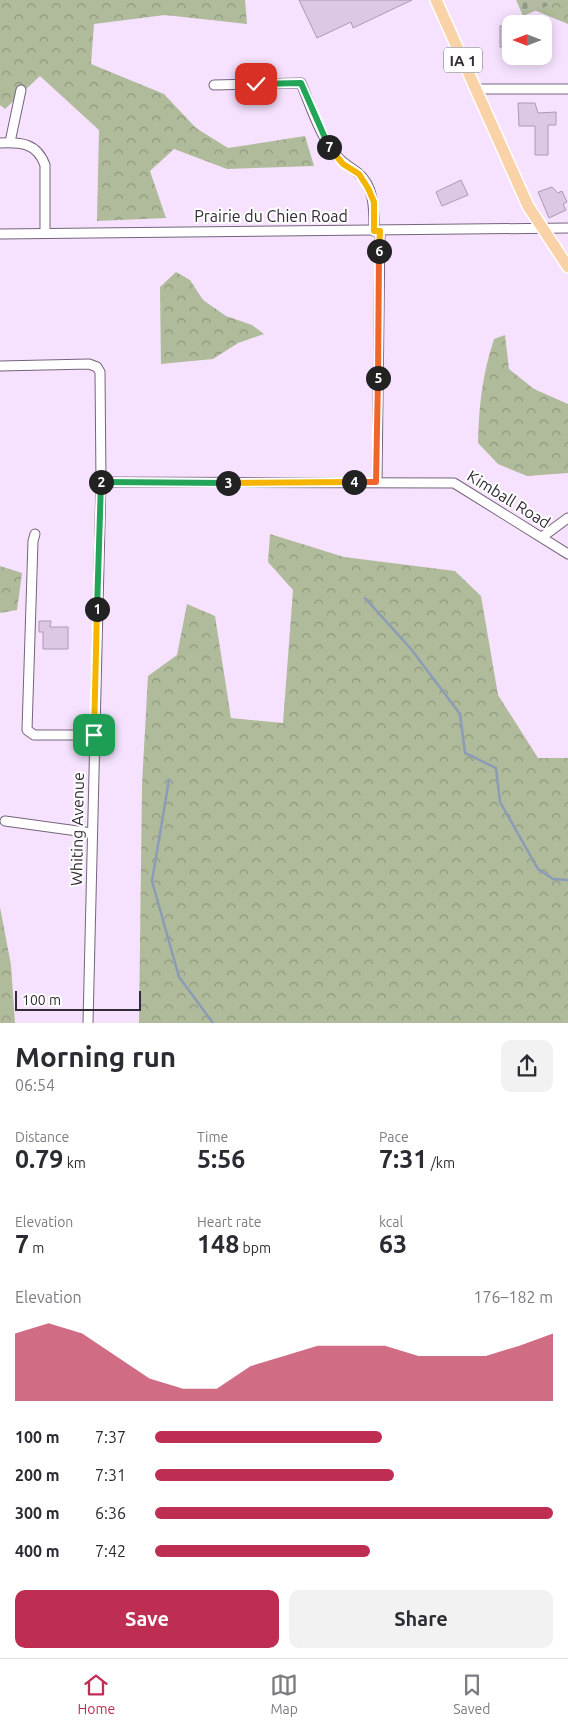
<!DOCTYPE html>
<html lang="en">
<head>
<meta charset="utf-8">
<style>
	body { margin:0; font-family:Ubuntu,sans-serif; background:#f2f2f3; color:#2b2b33; height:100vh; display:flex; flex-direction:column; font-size:19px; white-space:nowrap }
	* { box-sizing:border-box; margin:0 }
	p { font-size:16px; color:#7c7c81 }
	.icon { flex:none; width:28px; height:28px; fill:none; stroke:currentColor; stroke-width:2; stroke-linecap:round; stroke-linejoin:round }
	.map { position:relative; height:1023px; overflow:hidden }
	.sheet { display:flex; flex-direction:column; background:#fff; flex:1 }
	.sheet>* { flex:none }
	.needle { width:32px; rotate:270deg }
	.buttons { position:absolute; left:502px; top:15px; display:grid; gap:10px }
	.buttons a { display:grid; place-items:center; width:50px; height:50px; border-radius:10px; background:#fff; box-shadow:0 2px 12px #0003; font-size:25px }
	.scale { position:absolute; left:15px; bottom:12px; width:126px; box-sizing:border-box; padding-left:5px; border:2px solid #332c36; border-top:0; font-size:14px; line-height:18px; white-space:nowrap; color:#332c36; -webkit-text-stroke:4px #fff; paint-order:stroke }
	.pin { position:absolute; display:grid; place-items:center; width:42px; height:42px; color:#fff; margin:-21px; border-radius:10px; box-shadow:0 2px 8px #0006 }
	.km { position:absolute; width:25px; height:25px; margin:-12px; border-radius:50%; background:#222; color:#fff; font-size:14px; line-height:25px; text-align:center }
	.round { display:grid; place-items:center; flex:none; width:52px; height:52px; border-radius:10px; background:#f2f2f3 }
	.overview { display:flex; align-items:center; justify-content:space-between; height:85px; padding:0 15px }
	h1 { font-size:28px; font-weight:700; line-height:38px }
	.stats { display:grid; grid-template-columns:repeat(3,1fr); gap:8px; height:85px; padding:5px 15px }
	.stats div { display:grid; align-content:center }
	.stats b { font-size:25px; font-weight:700 }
	.stats small { font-size:14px; font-weight:400 }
	.stats p { font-size:14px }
	.chart { height:140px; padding:10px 15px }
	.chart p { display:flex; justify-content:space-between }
	.chart svg { width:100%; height:90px; margin-top:5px; fill:#be2e52; opacity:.7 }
	.primary-button { display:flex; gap:10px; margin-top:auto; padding:10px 15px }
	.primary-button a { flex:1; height:58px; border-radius:10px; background:#be2e52; color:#fff; font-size:20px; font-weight:700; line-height:58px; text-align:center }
	.primary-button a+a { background:#f2f2f3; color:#2b2b33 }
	ul { padding:0 15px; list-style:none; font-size:16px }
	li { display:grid; grid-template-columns:80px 60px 1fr; align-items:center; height:38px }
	li i { height:12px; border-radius:6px; background:#be2e52 }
	.menu { display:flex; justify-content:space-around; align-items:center; height:70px; border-top:1px solid #e1e1e2; background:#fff; font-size:14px; color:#7c7c81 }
	.menu a { display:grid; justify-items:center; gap:2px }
	.menu .selected { color:#be2e52 }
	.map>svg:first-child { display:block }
	.forest { fill:url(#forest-crowns) }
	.cemetery { fill:url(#cemetery-stones) }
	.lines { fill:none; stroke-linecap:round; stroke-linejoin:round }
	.stream { stroke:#8b9cb7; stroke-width:2.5 }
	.building { fill:#dcc7e4; stroke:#ac9ab4 }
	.minor-casing { stroke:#75647c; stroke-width:11 }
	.major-casing { stroke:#fff; stroke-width:14 }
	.minor { stroke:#fff; stroke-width:9 }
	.major { stroke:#fad2a8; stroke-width:11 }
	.split-1-casing { stroke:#fff; stroke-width:10 }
	.split-2-casing { stroke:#fff; stroke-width:10 }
	.split-3-casing { stroke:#fff; stroke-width:10 }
	.split-4-casing { stroke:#fff; stroke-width:10 }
	.split-5-casing { stroke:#fff; stroke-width:10 }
	.split-6-casing { stroke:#fff; stroke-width:10 }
	.split-7-casing { stroke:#fff; stroke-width:10 }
	.split-8-casing { stroke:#fff; stroke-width:10 }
	.split-1 { stroke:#f5b400; stroke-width:6 }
	.split-2 { stroke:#22a559; stroke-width:6 }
	.split-3 { stroke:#22a559; stroke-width:6 }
	.split-4 { stroke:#f5b400; stroke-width:6 }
	.split-5 { stroke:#f0652b; stroke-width:6 }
	.split-6 { stroke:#f0652b; stroke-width:6 }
	.split-7 { stroke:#f5b400; stroke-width:6 }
	.split-8 { stroke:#22a559; stroke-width:6 }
	.labels { text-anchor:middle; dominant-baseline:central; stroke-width:4; stroke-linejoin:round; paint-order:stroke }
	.shield { fill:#fff; stroke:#706b72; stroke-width:1 }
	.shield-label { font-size:15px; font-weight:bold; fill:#332c36 }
	.street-label { font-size:16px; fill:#332c36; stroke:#fff }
</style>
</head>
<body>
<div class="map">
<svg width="568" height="1023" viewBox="0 0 568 1023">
	<defs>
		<pattern id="forest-crowns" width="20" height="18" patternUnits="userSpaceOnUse" patternTransform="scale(1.25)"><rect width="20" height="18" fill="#b0bb9b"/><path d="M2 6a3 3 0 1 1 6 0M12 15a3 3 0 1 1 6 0" fill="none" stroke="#90987f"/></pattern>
		<pattern id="cemetery-stones" width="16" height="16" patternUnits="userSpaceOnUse" patternTransform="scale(1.25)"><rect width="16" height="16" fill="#b3bba3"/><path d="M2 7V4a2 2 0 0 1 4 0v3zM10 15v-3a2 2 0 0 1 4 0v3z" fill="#929886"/></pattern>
	</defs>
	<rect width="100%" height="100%" fill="#f6e2fe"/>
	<g class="forest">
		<polygon points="0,0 245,0 247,24 165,15 94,24 91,64 164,94 196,128 228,148 305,136 314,166 227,169 174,149 150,171 166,218 97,221 99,130 40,76 5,109 0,105"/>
		<polygon points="520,0 568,0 568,24 522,5"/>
		<polygon points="176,272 190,280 203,300 226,316 252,325 264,334 238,343 213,359 161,364 160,287"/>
		<path d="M505,335L509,369L534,389L568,404V473L527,476L498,464L478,443C479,405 482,376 494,339Z"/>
		<polygon points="270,534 344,557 455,571 481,596 498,695 538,758 568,758 568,1023 139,1023 142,785 148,676 177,655 187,604 215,616 231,718 283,723 293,590 268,562"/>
		<polygon points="0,566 22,573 17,610 0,613"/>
		<polygon points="0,907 11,965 15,1023 0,1023"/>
	</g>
	<polygon class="cemetery" points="516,0 561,0 523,16"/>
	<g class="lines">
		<g class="stream">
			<polyline points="365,598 411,649 460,714 465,753 496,768 500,802 538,869 553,879 568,880"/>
			<polyline points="169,780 152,881 179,977 213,1023"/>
		</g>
	</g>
	<g class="building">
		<polygon points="299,0 412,0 353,28 351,22 317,38"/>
		<rect x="500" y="26" width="11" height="21"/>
		<polygon points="518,103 535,103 538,113 556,112 556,125 548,125 548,155 535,155 535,126 519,126"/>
		<polygon points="461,180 468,195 442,206 436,192"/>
		<polygon points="552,187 558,193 562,191 567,202 563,204 566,210 549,218 538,192"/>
		<polygon points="39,621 51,621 50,627 68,627 68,649 43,649 43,632 39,632"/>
	</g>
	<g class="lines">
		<defs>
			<g id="minor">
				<path d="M214,85L301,83C310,104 317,128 330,147C338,160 346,164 358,173C375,187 374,211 374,231"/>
				<polyline points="475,89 568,89"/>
				<polyline points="10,142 21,90"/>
				<path d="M0,143C21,142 37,143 45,165V233"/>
				<polyline points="0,234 568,228"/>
				<polyline points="0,366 89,364 97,367 100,372 101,482 88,1023"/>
				<polyline points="101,482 454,483 568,554"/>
				<polyline points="377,482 380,231"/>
				<polyline points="35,534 33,541 27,730 34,735 94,735"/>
				<polyline points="542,537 568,518"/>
				<polyline points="5,821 92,833"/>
			</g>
			<polyline id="major" points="436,0 528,206 568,267"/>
		</defs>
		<use href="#minor" class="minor-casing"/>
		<use href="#major" class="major-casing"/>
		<use href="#minor" class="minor"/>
		<use href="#major" class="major"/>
	</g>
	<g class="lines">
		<defs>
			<polyline id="split-1" points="94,735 97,609"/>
			<polyline id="split-2" points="97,609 101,482"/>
			<polyline id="split-3" points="101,482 228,483"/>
			<polyline id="split-4" points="228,483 354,482"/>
			<polyline id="split-5" points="354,482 376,482 378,378"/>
			<polyline id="split-6" points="378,378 379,251"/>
			<polyline id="split-7" points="329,147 343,164 359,174 368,188 374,202 374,231 380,231 379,251"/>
			<polyline id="split-8" points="256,84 301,83 329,147"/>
		</defs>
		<use href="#split-1" class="split-1-casing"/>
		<use href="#split-2" class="split-2-casing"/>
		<use href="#split-3" class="split-3-casing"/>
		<use href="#split-4" class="split-4-casing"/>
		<use href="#split-5" class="split-5-casing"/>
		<use href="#split-6" class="split-6-casing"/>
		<use href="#split-7" class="split-7-casing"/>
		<use href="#split-8" class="split-8-casing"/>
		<use href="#split-1" class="split-1"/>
		<use href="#split-2" class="split-2"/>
		<use href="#split-3" class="split-3"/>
		<use href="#split-4" class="split-4"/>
		<use href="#split-5" class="split-5"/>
		<use href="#split-6" class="split-6"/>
		<use href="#split-7" class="split-7"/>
		<use href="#split-8" class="split-8"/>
	</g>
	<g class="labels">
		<rect class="shield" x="444" y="47.5" width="38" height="25" rx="4"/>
		<g class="shield-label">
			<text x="463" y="60">IA 1</text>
		</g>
		<g class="street-label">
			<text x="271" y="216">Prairie du Chien Road</text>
			<text transform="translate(509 499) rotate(32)">Kimball Road</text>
			<text transform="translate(77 829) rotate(-89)">Whiting Avenue</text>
		</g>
	</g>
</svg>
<div class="buttons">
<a><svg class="needle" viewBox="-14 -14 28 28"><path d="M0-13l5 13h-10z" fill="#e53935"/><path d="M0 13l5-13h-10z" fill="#7c7c81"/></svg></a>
</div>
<div class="scale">100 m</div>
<div class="pin" style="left:94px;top:735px;background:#1e9e55"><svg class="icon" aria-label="arrive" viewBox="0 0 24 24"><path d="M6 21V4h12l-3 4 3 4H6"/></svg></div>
<div class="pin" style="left:256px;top:84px;background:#d93025"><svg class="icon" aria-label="check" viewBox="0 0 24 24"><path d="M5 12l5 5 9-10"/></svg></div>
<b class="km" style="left:97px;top:609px">1</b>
<b class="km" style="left:101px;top:482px">2</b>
<b class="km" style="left:228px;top:483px">3</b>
<b class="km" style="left:354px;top:482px">4</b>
<b class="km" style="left:378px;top:378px">5</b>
<b class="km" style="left:379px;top:251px">6</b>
<b class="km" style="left:329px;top:147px">7</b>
</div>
<section class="sheet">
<div class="overview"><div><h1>Morning run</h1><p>06:54</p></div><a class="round"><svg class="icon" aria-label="share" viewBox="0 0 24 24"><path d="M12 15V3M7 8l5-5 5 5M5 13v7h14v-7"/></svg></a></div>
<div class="stats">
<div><p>Distance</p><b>0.79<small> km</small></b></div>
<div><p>Time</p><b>5:56</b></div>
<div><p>Pace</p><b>7:31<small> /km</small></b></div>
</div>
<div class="stats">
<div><p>Elevation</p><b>7<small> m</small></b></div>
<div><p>Heart rate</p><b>148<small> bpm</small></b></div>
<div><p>kcal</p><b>63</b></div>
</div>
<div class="chart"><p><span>Elevation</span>176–182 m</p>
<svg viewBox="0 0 160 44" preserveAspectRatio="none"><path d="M0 44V11L10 6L20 11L30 22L40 33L50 38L60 38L70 27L80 22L90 17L100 17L110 17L120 22L130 22L140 22L150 17L160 11V44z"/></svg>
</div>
<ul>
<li><b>100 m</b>7:37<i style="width:57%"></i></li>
<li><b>200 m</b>7:31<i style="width:60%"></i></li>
<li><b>300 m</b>6:36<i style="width:100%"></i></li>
<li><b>400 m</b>7:42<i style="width:54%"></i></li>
</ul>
<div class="primary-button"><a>Save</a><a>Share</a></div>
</section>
<nav class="menu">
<a class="selected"><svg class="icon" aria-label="home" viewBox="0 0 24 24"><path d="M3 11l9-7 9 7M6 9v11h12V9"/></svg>Home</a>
<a><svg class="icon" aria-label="map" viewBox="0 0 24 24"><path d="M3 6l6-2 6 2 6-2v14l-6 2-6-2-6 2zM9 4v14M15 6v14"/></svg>Map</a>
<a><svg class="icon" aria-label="saved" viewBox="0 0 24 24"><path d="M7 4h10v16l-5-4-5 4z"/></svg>Saved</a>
</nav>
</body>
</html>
